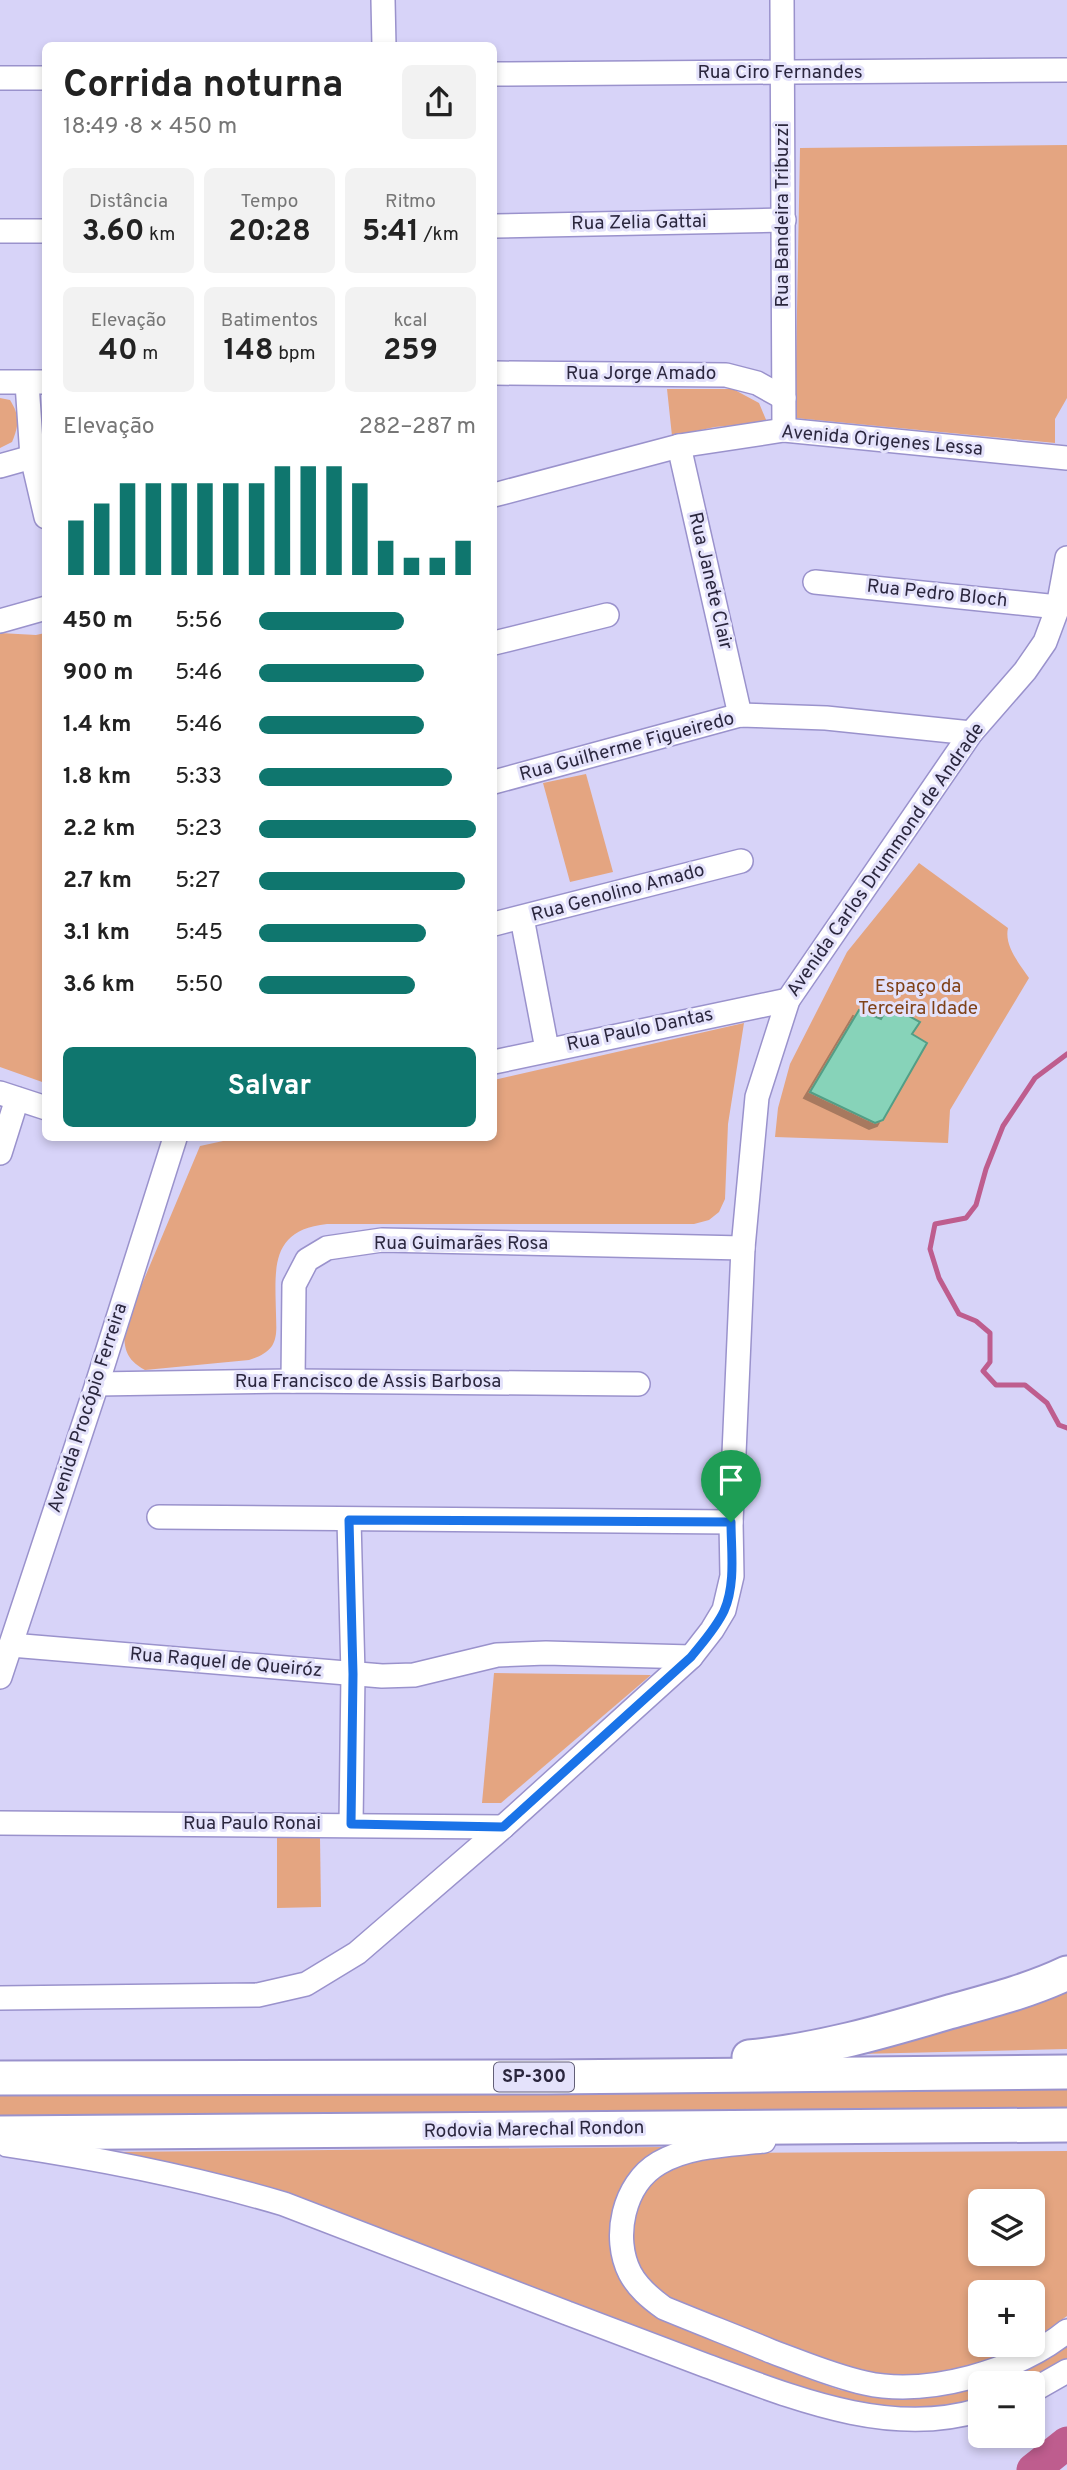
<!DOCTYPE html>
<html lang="pt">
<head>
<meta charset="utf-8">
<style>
	body { margin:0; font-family:Overpass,sans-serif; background:#f2f2f2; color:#222; height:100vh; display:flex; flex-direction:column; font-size:26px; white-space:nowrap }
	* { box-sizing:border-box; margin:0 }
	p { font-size:23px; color:#767676 }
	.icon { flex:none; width:38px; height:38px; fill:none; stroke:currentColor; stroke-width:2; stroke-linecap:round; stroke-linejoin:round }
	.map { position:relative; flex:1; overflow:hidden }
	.side { position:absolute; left:42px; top:42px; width:455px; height:1099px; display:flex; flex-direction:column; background:#fff; border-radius:10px; box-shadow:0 4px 10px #0003 }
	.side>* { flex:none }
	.tools { position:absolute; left:968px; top:2189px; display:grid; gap:14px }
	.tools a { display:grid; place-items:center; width:77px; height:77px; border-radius:10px; background:#fff; box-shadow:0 4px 10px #0003; font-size:35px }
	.pin { position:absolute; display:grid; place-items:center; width:60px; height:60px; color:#fff; margin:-72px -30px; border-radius:50% 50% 50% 0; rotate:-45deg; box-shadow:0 0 7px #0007 }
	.pin .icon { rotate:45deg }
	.round { display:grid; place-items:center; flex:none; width:74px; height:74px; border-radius:10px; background:#f2f2f2 }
	.overview { display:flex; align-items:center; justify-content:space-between; height:119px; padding:0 21px }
	h1 { font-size:38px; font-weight:700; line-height:52px }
	.stats { display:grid; grid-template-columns:repeat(3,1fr); gap:10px; height:119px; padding:7px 21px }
	.stats div { display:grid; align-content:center; border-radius:10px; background:#f2f2f2; text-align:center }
	.stats b { font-size:30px; font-weight:700 }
	.stats small { font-size:19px; font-weight:400 }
	.stats p { font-size:19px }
	.chart { height:196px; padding:14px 21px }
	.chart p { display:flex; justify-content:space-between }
	.chart svg { width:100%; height:126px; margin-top:7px; stroke:#0f766e; stroke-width:6 }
	.primary-button { display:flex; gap:14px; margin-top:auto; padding:14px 21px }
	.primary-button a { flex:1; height:80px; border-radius:10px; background:#0f766e; color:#fff; font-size:28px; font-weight:700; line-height:80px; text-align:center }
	ul { padding:0 21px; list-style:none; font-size:23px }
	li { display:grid; grid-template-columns:112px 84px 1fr; align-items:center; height:52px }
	li i { height:18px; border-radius:9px; background:#0f766e }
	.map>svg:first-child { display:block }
	.green { fill:#e4a581; fill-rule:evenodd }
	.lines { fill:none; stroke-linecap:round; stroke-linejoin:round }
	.stream { stroke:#be5d8e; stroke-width:5 }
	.river { stroke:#be5d8e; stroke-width:33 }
	.building { fill:#87d3b9; stroke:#529e86; stroke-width:2; filter:url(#shadow) }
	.minor-casing { stroke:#9a92cc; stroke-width:26 }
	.highway-casing { stroke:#9a92cc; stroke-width:37 }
	.minor { stroke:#fff; stroke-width:23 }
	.highway { stroke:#fff; stroke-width:33 }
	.route-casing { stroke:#fff; stroke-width:14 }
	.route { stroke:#1a73e8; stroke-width:9 }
	.labels { text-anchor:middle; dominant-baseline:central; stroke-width:6; stroke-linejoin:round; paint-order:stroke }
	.shield { fill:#e4e2fb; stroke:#625f77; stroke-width:2 }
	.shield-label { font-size:18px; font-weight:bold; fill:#2b273e }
	.street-label { font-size:19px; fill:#2b273e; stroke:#e4e2fb }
	.park-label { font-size:19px; fill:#804219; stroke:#e4e2fb }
</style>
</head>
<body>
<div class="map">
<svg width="1067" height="2470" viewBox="0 0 1067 2470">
	<defs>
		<filter id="shadow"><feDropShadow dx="-6" dy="6" stdDeviation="0" flood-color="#0004"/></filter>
	</defs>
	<rect width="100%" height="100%" fill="#d7d3f8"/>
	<g class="green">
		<polygon points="1067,145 1067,398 1055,419 1055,443 795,418 800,148"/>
		<polygon points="667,389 733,389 759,403 767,422 715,427 672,436"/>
		<path d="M0,398L10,400C20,416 19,425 12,442L0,448Z"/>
		<polygon points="0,633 36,635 45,633 45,1083 0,1067"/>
		<polygon points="586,774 613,872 570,882 543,783"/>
		<path d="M919,863L1008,928C1004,946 1019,963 1029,978L950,1110L948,1143L775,1137L778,1108L790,1064L847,952Z"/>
		<path d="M744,1023L728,1124L725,1199L719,1212L709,1220L694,1224H327C270,1230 275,1268 276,1314C276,1325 278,1336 272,1346C266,1354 258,1357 249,1360L145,1370C125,1359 124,1348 124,1327L200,1146L237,1138H494V1080Z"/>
		<polygon points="494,1673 651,1675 501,1803 482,1803"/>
		<polygon points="277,1838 320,1838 321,1907 277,1908"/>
		<polygon points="1067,1985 1067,2049 858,2054"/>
		<polygon points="1067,2085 1067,2113 0,2124 0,2090"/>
		<path d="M664,2147L643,2165L614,2244L692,2331L806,2378L840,2390L875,2396L913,2397L980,2388V2398C936,2410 892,2408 847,2402L102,2152Z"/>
		<path d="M1067,2151V2316L1033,2340L1032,2292H980V2345H1024L984,2364L942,2373L904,2375L872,2373L837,2365L678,2306L645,2278L634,2255L631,2232L636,2208L645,2187L675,2164L723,2153ZM980,2202H1032V2254H980Z"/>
		<polygon points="1067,2345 1067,2358 1022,2383 992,2384 1042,2362"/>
	</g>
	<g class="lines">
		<polyline class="stream" points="1067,1054 1035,1078 1003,1126 986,1169 976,1205 966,1218 935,1224 930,1249 939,1278 959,1314 976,1321 990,1333 990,1362 983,1371 996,1385 1025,1385 1047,1403 1059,1425 1067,1428"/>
		<polyline class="river" points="1033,2470 1067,2443"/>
	</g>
	<polygon class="building" points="889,1005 920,1022 912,1034 927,1043 883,1120 875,1123 810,1092 859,1010 881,1019"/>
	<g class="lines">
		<defs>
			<g id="minor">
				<polyline points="383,0 384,46"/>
				<polyline points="782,0 784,430"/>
				<polyline points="494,74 1067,70"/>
				<polyline points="0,78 46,78"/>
				<polyline points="494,226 784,220"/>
				<polyline points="0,231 46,231"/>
				<polyline points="494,373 726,375 757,383 784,398"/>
				<polyline points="0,382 46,382"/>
				<polyline points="27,383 32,457 46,517"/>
				<polyline points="679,446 740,715"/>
				<polyline points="0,466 32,457"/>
				<polyline points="494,495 679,446 784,430 1067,458"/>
				<polyline points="815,582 1058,607"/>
				<polyline points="0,621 46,608"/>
				<polyline points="494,643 607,615"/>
				<polyline points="494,782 740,715 826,718 971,733"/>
				<polyline points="522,918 547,1049"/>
				<polyline points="494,924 741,861"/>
				<polyline points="494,1062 788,1000"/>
				<polyline points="0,1093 46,1108"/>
				<polyline points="0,1153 17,1099"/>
				<polyline points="293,1381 294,1285 307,1260 327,1248 382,1240 743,1248"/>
				<polyline points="97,1384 293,1381 638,1384"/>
				<polyline points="159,1517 731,1522"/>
				<polyline points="349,1520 353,1674 351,1824"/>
				<polyline points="11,1645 382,1676 414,1675 497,1655 546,1653 691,1657"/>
				<polyline points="0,1677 97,1384 175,1138"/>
				<polyline points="0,1823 503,1827"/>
				<polyline points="0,1998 258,1995 306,1984 357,1953 503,1827 691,1657 712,1630 724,1610 732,1576 731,1522 743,1248 757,1097 788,1000 971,733 1025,671 1045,642 1058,607 1067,558"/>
				<path d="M764,2141C729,2145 690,2145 659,2163C623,2184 612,2238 630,2273C638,2288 650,2298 664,2308C700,2323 737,2337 773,2352C803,2363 833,2376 865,2383C927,2397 1018,2371 1067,2331"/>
				<path d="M7,2145C101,2159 193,2177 284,2204C379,2241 473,2277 567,2313C614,2331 660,2348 707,2366C792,2397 889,2438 980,2410"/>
				<polyline points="1032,2391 1067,2371"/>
			</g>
			<g id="highway">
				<path d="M749,2057C819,2050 882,2032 949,2012C989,2001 1029,1991 1067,1973"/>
				<polyline points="0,2078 547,2077 1067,2072"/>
				<polyline points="0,2133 1067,2125"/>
			</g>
		</defs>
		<use href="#minor" class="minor-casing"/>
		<use href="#highway" class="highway-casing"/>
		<use href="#minor" class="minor"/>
		<use href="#highway" class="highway"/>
	</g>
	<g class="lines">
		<defs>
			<path id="route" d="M349,1520L731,1522C731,1550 736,1584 724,1611C716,1628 703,1642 691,1657L503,1827L351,1824L353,1674Z"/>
		</defs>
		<use href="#route" class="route-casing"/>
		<use href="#route" class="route"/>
	</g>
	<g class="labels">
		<rect class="shield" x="494" y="2062.5" width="80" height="29" rx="5"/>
		<g class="shield-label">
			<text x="534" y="2077">SP-300</text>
		</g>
		<g class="street-label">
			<text x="780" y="73">Rua Ciro Fernandes</text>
			<text transform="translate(783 215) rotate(-90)">Rua Bandeira Tribuzzi</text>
			<text transform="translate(639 223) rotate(-1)">Rua Zelia Gattai</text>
			<text x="641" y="374">Rua Jorge Amado</text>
			<text transform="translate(882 441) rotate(5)">Avenida Origenes Lessa</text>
			<text transform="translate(710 581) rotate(77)">Rua Janete Clair</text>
			<text transform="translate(937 594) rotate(6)">Rua Pedro Bloch</text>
			<text transform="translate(627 747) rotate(-15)">Rua Guilherme Figueiredo</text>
			<text transform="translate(886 860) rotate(-55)">Avenida Carlos Drummond de Andrade</text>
			<text transform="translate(618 893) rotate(-15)">Rua Genolino Amado</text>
			<text transform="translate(640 1030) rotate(-12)">Rua Paulo Dantas</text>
			<text x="461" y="1244">Rua Guimarães Rosa</text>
			<text x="368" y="1382">Rua Francisco de Assis Barbosa</text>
			<text transform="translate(88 1408) rotate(-72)">Avenida Procópio Ferreira</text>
			<text transform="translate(226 1663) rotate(5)">Rua Raquel de Queiróz</text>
			<text x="252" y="1824">Rua Paulo Ronai</text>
			<text transform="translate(534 2130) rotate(-1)">Rodovia Marechal Rondon</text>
		</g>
		<g class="park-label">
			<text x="918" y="987">Espaço da<tspan x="918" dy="22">Terceira Idade</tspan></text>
		</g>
	</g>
</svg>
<div class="tools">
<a><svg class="icon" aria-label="layers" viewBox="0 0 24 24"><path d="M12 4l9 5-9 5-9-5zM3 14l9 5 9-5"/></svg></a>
<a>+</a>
<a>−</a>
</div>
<div class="pin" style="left:731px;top:1522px;background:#1e9e55"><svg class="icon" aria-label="arrive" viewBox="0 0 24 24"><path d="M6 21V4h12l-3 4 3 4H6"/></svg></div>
<section class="side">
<div class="overview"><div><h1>Corrida noturna</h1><p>18:49 · 8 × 450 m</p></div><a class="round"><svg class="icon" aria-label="share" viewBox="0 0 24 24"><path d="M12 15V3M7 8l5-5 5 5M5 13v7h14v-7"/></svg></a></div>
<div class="stats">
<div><p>Distância</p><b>3.60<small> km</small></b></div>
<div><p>Tempo</p><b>20:28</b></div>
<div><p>Ritmo</p><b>5:41<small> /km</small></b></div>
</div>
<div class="stats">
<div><p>Elevação</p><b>40<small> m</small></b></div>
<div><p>Batimentos</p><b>148<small> bpm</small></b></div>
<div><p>kcal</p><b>259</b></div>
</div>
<div class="chart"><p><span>Elevação</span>282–287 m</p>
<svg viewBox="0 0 160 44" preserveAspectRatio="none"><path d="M5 44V25M15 44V19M25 44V12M35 44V12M45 44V12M55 44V12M65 44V12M75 44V12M85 44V6M95 44V6M105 44V6M115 44V12M125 44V32M135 44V38M145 44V38M155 44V32"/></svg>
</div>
<ul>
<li><b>450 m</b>5:56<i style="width:67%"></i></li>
<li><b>900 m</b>5:46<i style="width:76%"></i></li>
<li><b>1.4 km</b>5:46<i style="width:76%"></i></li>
<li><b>1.8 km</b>5:33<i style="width:89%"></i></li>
<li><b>2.2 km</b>5:23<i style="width:100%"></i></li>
<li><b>2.7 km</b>5:27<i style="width:95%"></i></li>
<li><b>3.1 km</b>5:45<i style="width:77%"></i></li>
<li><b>3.6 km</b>5:50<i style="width:72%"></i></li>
</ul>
<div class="primary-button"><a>Salvar</a></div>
</section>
</div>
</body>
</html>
